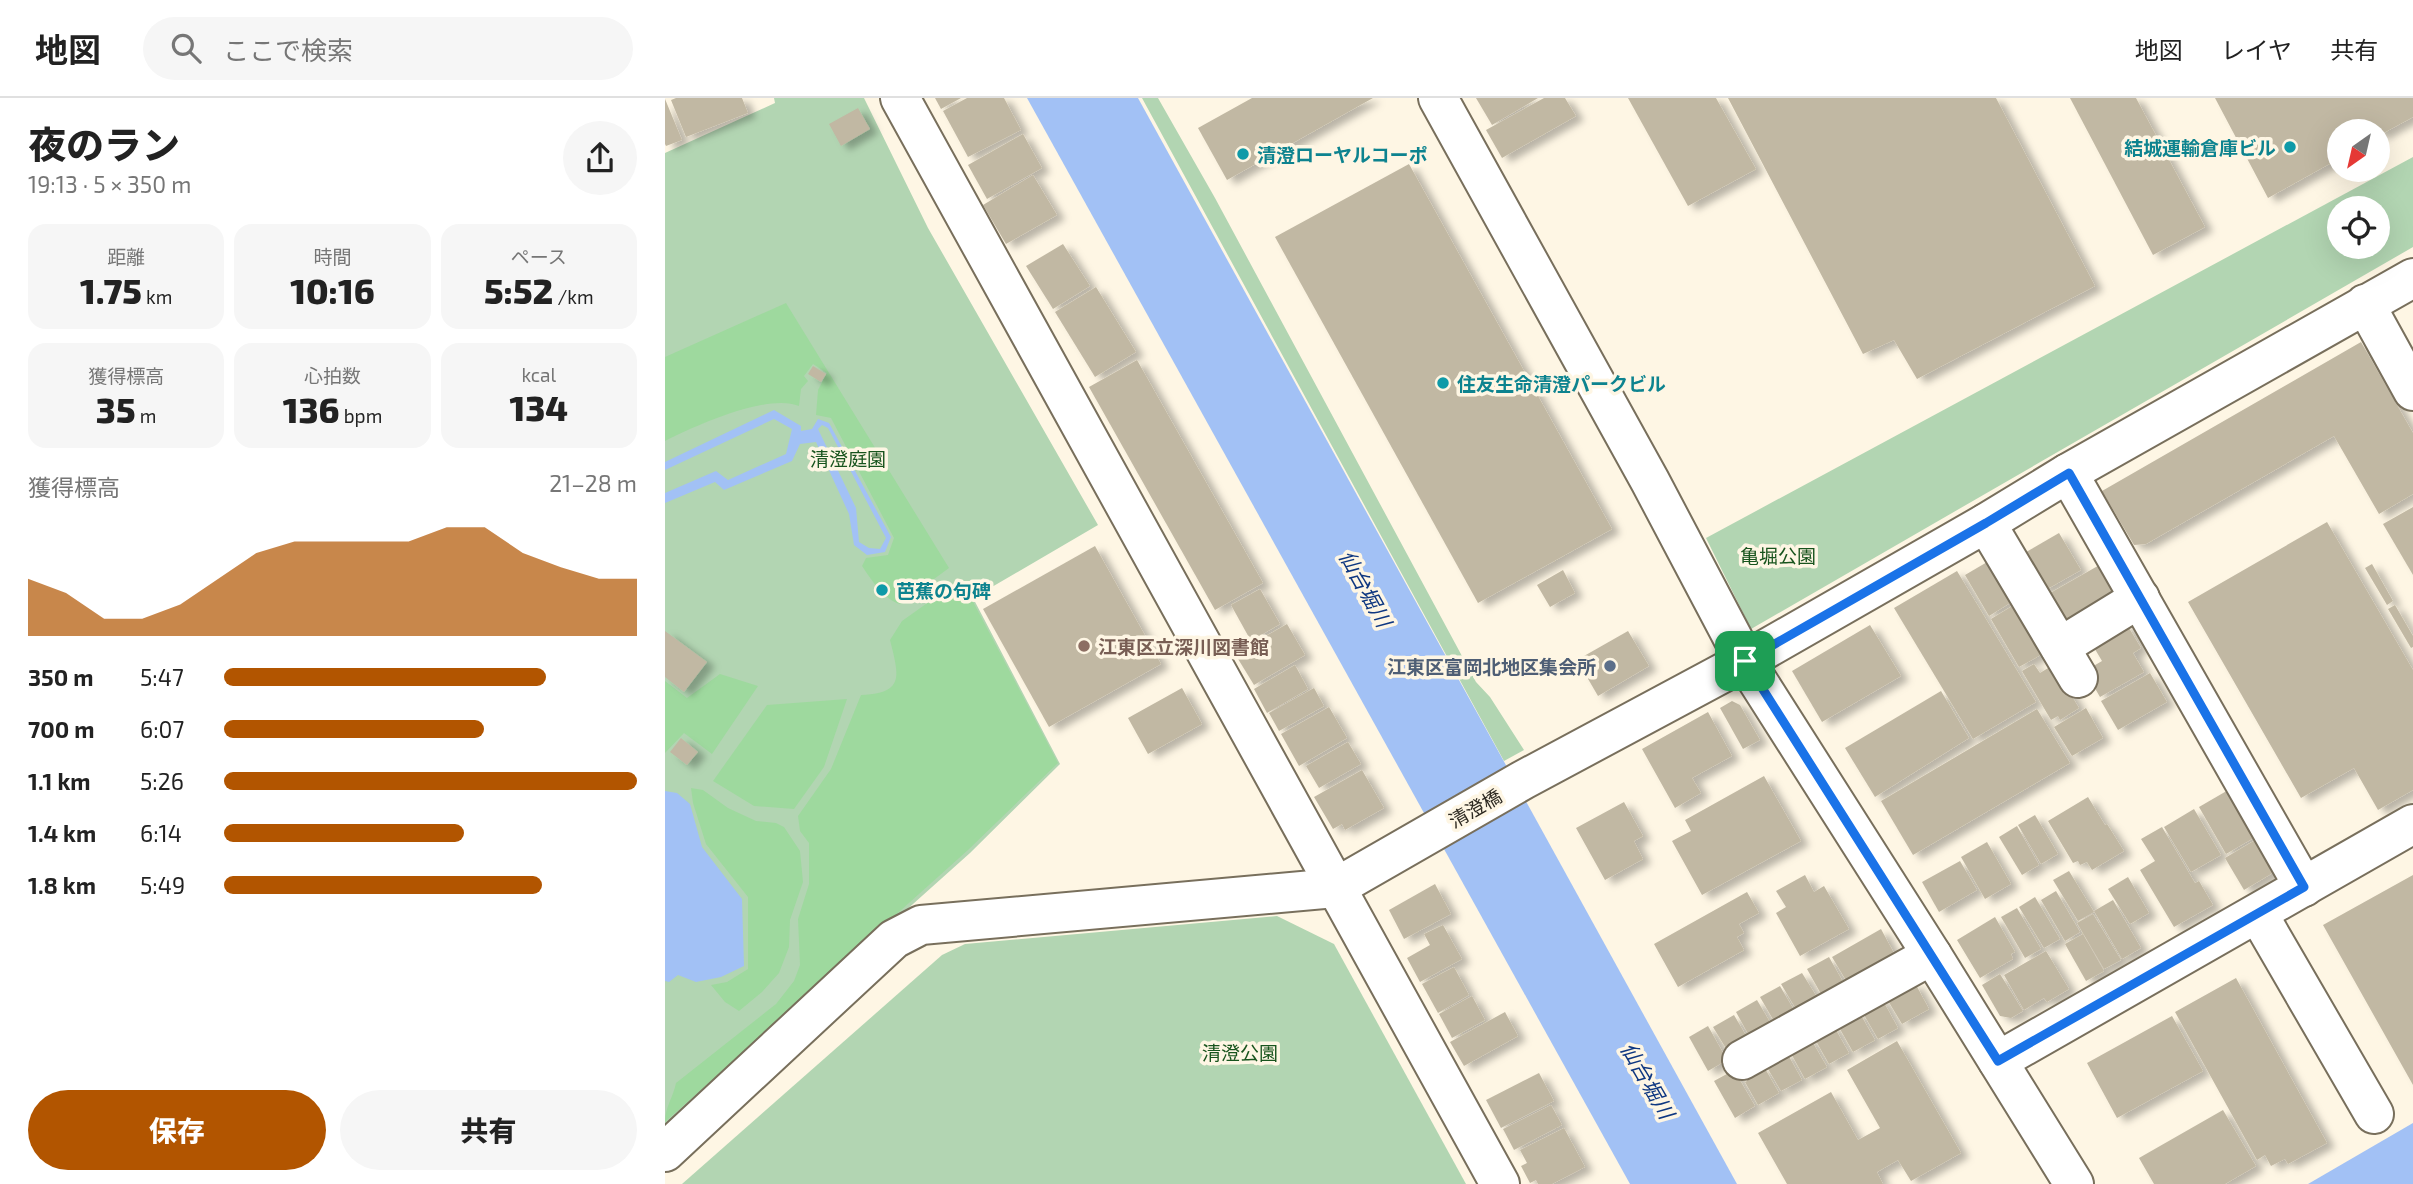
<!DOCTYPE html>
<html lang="ja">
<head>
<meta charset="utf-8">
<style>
	body { margin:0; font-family:"Exo 2","Noto Sans JP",sans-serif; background:#f6f6f6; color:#222; height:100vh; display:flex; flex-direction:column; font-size:26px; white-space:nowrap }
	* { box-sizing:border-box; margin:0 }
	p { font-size:23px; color:#767676 }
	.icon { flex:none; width:38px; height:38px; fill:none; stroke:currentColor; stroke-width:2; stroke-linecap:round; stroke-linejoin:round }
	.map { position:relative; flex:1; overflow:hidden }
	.sheet { display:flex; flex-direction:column; background:#fff; width:665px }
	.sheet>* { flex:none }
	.needle { width:46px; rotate:214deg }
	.tools { position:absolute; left:1662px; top:21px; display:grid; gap:14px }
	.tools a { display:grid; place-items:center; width:63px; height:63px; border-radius:50%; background:#fff; box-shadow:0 7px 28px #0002; font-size:35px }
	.pin { position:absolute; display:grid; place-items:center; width:60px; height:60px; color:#fff; margin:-30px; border-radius:14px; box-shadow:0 4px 10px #0006 }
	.round { display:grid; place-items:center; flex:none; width:74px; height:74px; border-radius:37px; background:#f6f6f6 }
	.head { display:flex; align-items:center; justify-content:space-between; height:119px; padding:0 28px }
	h1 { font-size:38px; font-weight:800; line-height:52px }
	.figures { display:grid; grid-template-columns:repeat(3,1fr); gap:10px; height:119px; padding:7px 28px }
	.figures div { display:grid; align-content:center; border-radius:18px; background:#f6f6f6; text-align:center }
	.figures b { font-size:35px; font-weight:800 }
	.figures small { font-size:19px; font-weight:400 }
	.figures p { font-size:19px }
	.chart { height:196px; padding:14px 28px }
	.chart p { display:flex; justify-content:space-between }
	.chart svg { width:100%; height:126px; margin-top:7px; fill:#b25500; opacity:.7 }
	.action { display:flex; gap:14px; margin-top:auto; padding:14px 28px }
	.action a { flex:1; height:80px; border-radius:42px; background:#b25500; color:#fff; font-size:28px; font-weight:800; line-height:80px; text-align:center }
	.action a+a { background:#f6f6f6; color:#222 }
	ul { padding:0 28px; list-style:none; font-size:23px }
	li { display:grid; grid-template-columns:112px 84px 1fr; align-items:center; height:52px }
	li i { height:18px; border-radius:9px; background:#b25500 }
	header { display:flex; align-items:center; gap:42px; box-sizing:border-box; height:98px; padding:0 35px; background:#fff; border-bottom:2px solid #e0e0e0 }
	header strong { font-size:33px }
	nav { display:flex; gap:38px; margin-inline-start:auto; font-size:24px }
	.search { width:490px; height:63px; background:#f6f6f6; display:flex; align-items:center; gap:18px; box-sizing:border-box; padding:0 24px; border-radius:38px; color:#767676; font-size:26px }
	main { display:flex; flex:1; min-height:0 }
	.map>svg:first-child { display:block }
	.green { fill:#b2d5b2; fill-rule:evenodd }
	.forest { fill:#9ed99e }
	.water { fill:#a2c1f5; fill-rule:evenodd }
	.building { fill:#c1b8a3; filter:url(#shadow) }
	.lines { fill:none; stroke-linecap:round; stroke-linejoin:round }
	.minor-casing { stroke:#786f5c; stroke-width:42 }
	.minor { stroke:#fff; stroke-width:38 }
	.route-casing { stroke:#fff; stroke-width:14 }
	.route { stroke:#1a73e8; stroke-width:9 }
	.culture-dot { fill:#0f9aa8; stroke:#fef6e4; stroke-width:2.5 }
	.education-dot { fill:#8d6e63; stroke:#fef6e4; stroke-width:2.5 }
	.service-dot { fill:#5c6f8a; stroke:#fef6e4; stroke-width:2.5 }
	.labels { text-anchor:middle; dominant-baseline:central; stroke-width:7; stroke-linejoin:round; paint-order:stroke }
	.culture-label { font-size:19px; font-weight:bold; fill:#0d838f; stroke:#fef6e4; text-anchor:start }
	.park-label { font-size:19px; fill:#18541d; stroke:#fef6e4 }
	.education-label { font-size:19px; font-weight:bold; fill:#785e54; stroke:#fef6e4; text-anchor:start }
	.service-label { font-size:19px; font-weight:bold; fill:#4e5e75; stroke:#fef6e4; text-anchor:end }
	.street-label { font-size:19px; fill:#2d2921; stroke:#fef6e4 }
	.water-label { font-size:21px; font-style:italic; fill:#0e3781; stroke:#fef6e4 }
</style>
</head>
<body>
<header>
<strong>地図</strong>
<div class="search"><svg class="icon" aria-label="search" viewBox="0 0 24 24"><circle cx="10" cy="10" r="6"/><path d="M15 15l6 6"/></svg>ここで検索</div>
<nav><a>地図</a><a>レイヤ</a><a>共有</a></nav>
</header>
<main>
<section class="sheet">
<div class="head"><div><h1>夜のラン</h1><p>19:13 · 5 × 350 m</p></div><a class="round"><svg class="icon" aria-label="share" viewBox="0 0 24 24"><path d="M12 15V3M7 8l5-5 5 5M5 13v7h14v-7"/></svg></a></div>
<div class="figures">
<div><p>距離</p><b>1.75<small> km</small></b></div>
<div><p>時間</p><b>10:16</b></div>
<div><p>ペース</p><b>5:52<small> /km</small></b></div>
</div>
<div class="figures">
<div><p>獲得標高</p><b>35<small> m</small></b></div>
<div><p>心拍数</p><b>136<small> bpm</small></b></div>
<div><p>kcal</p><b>134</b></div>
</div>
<div class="chart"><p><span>獲得標高</span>21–28 m</p>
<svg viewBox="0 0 160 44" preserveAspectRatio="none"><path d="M0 44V24L10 29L20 38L30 38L40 33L50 24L60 15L70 11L80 11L90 11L100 11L110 6L120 6L130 15L140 20L150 24L160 24V44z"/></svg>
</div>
<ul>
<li><b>350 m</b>5:47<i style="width:78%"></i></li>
<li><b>700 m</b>6:07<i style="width:63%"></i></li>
<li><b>1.1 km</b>5:26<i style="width:100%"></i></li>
<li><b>1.4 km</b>6:14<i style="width:58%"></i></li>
<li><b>1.8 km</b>5:49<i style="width:77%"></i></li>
</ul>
<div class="action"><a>保存</a><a>共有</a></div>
</section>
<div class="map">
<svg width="1748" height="1086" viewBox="0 0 1748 1086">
	<defs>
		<filter id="shadow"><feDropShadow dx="8" dy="4.5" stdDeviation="3.5" flood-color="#0004"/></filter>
	</defs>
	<rect width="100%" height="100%" fill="#fef6e4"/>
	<g class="green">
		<polygon points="109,0 199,0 263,130 433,427 308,500 395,666 305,755 0,1028 0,55 110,5"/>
		<polygon points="477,0 493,0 550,100 811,584 825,599 859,652 839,663"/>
		<path d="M1748,59V149L1086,531L1041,440ZM1675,110H1713V149H1675Z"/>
		<polygon points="612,818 669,846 801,1086 17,1086 277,857 300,846"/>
	</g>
	<g class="forest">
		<path d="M121,205L284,470L235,506C218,501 206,481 197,468L201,460L223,457L229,440L166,320L151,317L153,292L162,275L148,266L139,278L143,283L136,291L134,308C102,295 30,328 0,343V259Z"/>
		<path d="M296,481L393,665L303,752L0,1024C0,1009 8,1000 11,985L111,906L129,883L135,867L133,821L144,786V745L135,733L133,718L166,671L196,597C240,595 234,578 225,542L237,523Z"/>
		<polygon points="55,576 93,588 47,656 19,635 0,655 0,583 22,600"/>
		<polygon points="182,601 159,669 129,711 89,708 48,683 102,607"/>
		<polygon points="26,690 38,692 63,710 91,723 111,725 119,729 135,753 138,784 125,822 124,849 114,875 97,894 74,913 60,904 46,887 62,884 83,871 83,799 41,746 28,705"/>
	</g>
	<g class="water">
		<polygon points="362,0 473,0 1072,1086 965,1086"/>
		<path d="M109,312L136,328V333L147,331L153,321L164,325L226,439L220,454L202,457L189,447L184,416L151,344L135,346L127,363L59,392L50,384L0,405V395L51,373L63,382L121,356L127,331L109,321L0,372V364ZM157,327L163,330L221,440L215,451L204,450L194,444L191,410L153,331Z"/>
		<polygon points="0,693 12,695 25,706 37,749 77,801 79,868 56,879 31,884 13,877 4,884 0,883"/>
		<polygon points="1748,1025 1748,1086 1643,1086"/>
	</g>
	<g class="building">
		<polygon points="11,0 77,0 83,15 21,39 6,2"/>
		<polygon points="270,0 296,0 276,11"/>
		<polygon points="302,0 339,0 356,32 303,59 278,13"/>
		<polygon points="587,0 708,0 562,82 533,30"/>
		<polygon points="811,0 873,0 827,27"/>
		<polygon points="879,0 900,0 911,18 837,60 821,32"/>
		<polygon points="963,0 1051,0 1091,71 1023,108"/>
		<polygon points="1063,0 1331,0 1430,188 1252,281 1229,242 1198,256"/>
		<polygon points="1405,0 1471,0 1540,129 1488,157"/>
		<polygon points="1550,0 1748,0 1748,19 1713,38 1713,33 1675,33 1675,60 1603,100"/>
		<polygon points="0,1 17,42 1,48 0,46"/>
		<polygon points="193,10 205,31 176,48 164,26"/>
		<polygon points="358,36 377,70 322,101 303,67"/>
		<polygon points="744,66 947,431 813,505 610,139"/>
		<polygon points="368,77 392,117 341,146 318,107"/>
		<polygon points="398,146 425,188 388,211 361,168"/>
		<polygon points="431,189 471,254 430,279 390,214"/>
		<polygon points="1696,244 1748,335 1748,396 1714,416 1669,338 1481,446 1469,447 1437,393"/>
		<polygon points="472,262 598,485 550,512 424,289"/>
		<polygon points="148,268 161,276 156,284 143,276"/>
		<polygon points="1748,409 1748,477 1718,426"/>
		<polygon points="1662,424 1748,572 1748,692 1713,712 1689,670 1636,700 1523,504"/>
		<polygon points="1394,435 1416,472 1377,494 1356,457"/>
		<polygon points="430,448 496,566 384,629 318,511"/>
		<polygon points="1329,460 1353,500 1324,518 1300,477"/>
		<polygon points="1438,465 1455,496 1398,529 1380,498"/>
		<polygon points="1707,466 1728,503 1722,507 1700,470"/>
		<polygon points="898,472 910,495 885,509 872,487"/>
		<polygon points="1292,473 1371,604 1308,641 1229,510"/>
		<polygon points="595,491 615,526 586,543 566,507"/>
		<polygon points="1349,507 1381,554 1354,569 1326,521"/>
		<polygon points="1730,507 1748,538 1748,549 1746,550 1723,511"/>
		<polygon points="1461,525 1476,550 1468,555 1479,574 1435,599 1420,573 1437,563 1424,541"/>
		<polygon points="622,526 640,557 589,587 570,556"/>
		<polygon points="1205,527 1236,578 1157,624 1127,573"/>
		<polygon points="0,533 42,564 19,594 0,579"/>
		<polygon points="963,533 984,568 933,598 912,562"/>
		<polygon points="1369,566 1375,575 1388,567 1414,610 1395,622 1393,618 1386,622 1357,573"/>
		<polygon points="630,567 643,591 602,615 589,591"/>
		<polygon points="1485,575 1502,604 1453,632 1436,603"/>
		<polygon points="517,590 537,626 483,656 463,620"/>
		<polygon points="649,590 659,608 614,633 604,615"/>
		<polygon points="1276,593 1304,640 1210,699 1180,650"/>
		<polygon points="1067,603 1075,607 1095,642 1078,651 1055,610"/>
		<polygon points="664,609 682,640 634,668 616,636"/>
		<polygon points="1421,610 1438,640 1407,658 1389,629"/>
		<polygon points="1372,611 1405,665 1248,757 1216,703"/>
		<polygon points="1043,614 1067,658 1027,680 1036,695 1010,710 977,651"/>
		<polygon points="16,640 33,654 22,667 5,654"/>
		<polygon points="683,644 696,666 654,690 641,668"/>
		<polygon points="697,672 719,710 680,732 677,726 668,731 649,699"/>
		<polygon points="1099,678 1136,743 1037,797 1007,743 1026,733 1020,722"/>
		<polygon points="1565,691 1592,738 1561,756 1534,709"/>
		<polygon points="1423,699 1440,727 1442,726 1459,753 1427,772 1422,764 1415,767 1413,763 1408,765 1383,723"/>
		<polygon points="959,704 978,738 969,743 978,761 940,782 911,730"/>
		<polygon points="1529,711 1556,757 1526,774 1499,729"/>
		<polygon points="1370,717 1393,756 1376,766 1353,727"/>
		<polygon points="1352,728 1374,767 1357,777 1334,739"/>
		<polygon points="1497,729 1530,785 1534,783 1548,807 1509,829 1475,772 1490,763 1476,741"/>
		<polygon points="1592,741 1611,773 1579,792 1560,760"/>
		<polygon points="1322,744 1346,786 1320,801 1296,759"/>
		<polygon points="1295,763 1312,792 1274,814 1257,784"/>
		<polygon points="1404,773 1429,814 1413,823 1388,782"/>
		<polygon points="1140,777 1149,794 1159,788 1184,831 1135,858 1111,815 1121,809 1111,793"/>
		<polygon points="1748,777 1748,987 1658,827"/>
		<polygon points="1463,779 1484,815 1465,826 1443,791"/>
		<polygon points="770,786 786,816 739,841 724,812"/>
		<polygon points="1391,793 1415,834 1400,843 1376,802"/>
		<polygon points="1082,794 1094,815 1074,826 1079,835 1072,839 1079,852 1013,889 989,846"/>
		<polygon points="1370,799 1395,841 1379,850 1354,809"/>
		<polygon points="1448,802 1476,850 1457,861 1429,813"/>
		<polygon points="1352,810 1376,851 1360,860 1336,819"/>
		<polygon points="1428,816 1456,862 1439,871 1412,825"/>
		<polygon points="1330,819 1350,854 1346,856 1348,861 1315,880 1292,842"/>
		<polygon points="778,827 797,861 755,884 742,860 765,847 759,836"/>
		<polygon points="1216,831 1230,857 1185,889 1167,859"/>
		<polygon points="1418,836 1439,873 1421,883 1400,846"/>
		<polygon points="1381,853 1404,891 1382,904 1379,900 1359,912 1339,877"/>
		<polygon points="1164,859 1182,891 1160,903 1142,871"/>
		<polygon points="789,869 804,897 773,915 757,886"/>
		<polygon points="1137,875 1155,904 1134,916 1116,886"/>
		<polygon points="1335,876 1358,913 1346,920 1335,918 1317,887"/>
		<polygon points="1571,880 1662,1045 1623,1066 1620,1061 1606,1068 1600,1057 1592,1062 1510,914"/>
		<polygon points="1250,885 1264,911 1237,926 1219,896"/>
		<polygon points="1115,888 1133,919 1113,930 1095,899"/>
		<polygon points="807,898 820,922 787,940 774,916"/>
		<polygon points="1216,899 1233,930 1213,941 1195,910"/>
		<polygon points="1092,902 1109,931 1087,943 1071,914"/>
		<polygon points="1193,912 1210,942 1188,954 1171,924"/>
		<polygon points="840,914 853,938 799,968 785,944"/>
		<polygon points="1069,917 1086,946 1065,957 1048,929"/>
		<polygon points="1507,918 1538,973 1452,1020 1422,965"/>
		<polygon points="1167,925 1184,955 1164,966 1147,936"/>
		<polygon points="1043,928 1062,962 1043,973 1024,939"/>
		<polygon points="1144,938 1162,969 1140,981 1123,950"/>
		<polygon points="1232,943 1296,1055 1246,1083 1233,1062 1212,1074 1218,1086 1122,1086 1093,1035 1166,994 1193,1042 1215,1030 1182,972"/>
		<polygon points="1121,953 1137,982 1116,993 1103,971 1105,970 1103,964"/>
		<polygon points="1098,967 1114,995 1093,1007 1080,984 1082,983 1079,977"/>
		<polygon points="1069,972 1090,1008 1070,1020 1049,983"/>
		<polygon points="874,975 889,1003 836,1030 821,1002"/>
		<polygon points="886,1007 897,1027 849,1052 838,1031"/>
		<polygon points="1558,1012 1591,1068 1560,1086 1489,1086 1474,1060"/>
		<polygon points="899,1030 920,1069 887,1086 873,1086 871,1082 865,1085 856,1068 862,1065 855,1052"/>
	</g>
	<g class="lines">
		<defs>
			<g id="minor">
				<polyline points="235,0 835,1086"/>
				<polyline points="773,0 985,383 1080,563 1267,857 1409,1086"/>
				<polyline points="1700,206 1748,293"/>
				<polyline points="1403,375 1639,789"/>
				<polyline points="1321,425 1413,580"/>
				<polyline points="1395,549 1475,500"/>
				<polyline points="1593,816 1709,1016"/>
				<polyline points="1077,962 1267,857"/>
				<polyline points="1333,963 1748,726"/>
				<polyline points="0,1054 229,841 256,827 670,790 858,682 1080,563 1321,425 1403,375 1748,180"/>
			</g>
		</defs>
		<use href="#minor" class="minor-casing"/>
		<use href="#minor" class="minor"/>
	</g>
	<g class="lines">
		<defs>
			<polygon id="route" points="1404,375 1639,789 1333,963 1080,563 1321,425"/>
		</defs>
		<use href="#route" class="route-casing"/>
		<use href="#route" class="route"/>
	</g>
	<g class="culture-dot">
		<circle cx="1625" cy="49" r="7"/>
		<circle cx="578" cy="56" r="7"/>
		<circle cx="778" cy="285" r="7"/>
		<circle cx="217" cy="492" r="7"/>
	</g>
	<circle class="education-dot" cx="419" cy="548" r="7"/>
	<circle class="service-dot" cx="945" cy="568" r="7"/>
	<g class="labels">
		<g class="culture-label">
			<text x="1611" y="49" text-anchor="end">結城運輸倉庫ビル</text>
			<text x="592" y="56">清澄ローヤルコーポ</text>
			<text x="792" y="285">住友生命清澄パークビル</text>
			<text x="231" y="492">芭蕉の句碑</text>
		</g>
		<g class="park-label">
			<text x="183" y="360">清澄庭園</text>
			<text x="1113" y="457">亀堀公園</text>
			<text x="575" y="954">清澄公園</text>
		</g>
		<g class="education-label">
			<text x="433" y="548">江東区立深川図書館</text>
		</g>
		<g class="service-label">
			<text x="931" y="568">江東区富岡北地区集会所</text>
		</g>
		<g class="street-label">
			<text transform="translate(810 710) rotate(-30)">清澄橋</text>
		</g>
		<g class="water-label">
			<text transform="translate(701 490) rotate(61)">仙台堀川</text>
			<text transform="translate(983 982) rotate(60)">仙台堀川</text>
		</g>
	</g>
</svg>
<div class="tools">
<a><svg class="needle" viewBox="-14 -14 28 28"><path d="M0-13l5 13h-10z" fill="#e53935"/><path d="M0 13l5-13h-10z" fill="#767676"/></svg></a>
<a><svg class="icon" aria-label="locate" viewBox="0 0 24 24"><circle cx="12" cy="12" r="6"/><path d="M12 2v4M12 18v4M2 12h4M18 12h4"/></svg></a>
</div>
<div class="pin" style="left:1080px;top:563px;background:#1e9e55"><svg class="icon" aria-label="arrive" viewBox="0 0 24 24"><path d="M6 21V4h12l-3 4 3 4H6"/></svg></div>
</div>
</main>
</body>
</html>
